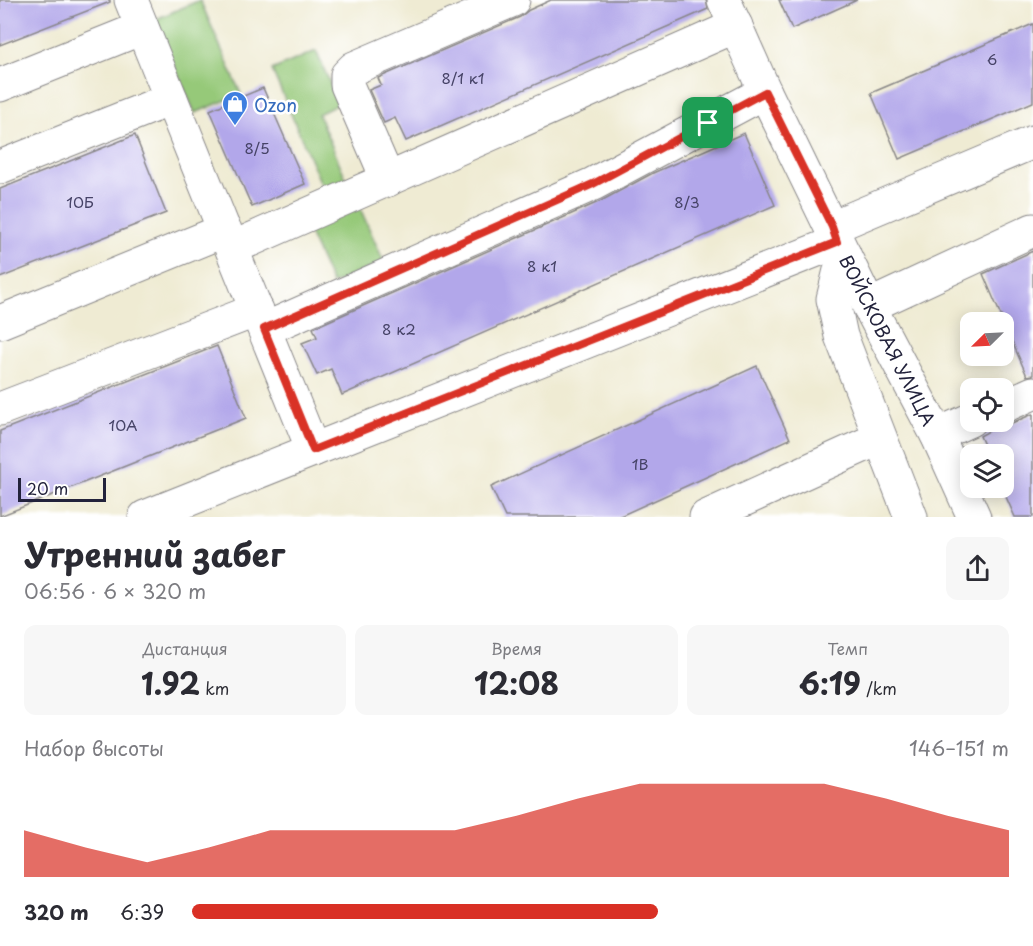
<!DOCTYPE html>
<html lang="ru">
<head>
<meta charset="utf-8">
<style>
	body { margin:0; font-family:"Playpen Sans",sans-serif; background:#f7f7f7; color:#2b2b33; height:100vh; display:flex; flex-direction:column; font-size:22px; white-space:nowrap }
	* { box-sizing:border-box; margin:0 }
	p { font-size:20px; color:#7c7c81 }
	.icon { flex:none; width:33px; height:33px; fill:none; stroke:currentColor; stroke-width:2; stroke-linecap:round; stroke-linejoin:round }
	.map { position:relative; height:517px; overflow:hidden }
	.sheet { display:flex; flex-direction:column; background:#fff; flex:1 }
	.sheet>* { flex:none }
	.needle { width:39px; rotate:246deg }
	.controls { position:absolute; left:960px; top:312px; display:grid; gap:12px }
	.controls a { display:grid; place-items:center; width:54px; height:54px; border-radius:12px; background:#fff; box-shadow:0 3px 15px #0003; font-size:30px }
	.scale { position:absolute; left:18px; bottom:15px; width:88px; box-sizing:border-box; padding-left:6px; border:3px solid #22223b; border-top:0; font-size:16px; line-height:21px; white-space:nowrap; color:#22223b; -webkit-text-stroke:4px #fff; paint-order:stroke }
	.pin { position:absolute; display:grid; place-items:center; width:51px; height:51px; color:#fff; margin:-26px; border-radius:12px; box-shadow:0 3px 9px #0006 }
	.round { display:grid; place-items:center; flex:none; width:63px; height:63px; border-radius:12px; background:#f7f7f7 }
	.overview { display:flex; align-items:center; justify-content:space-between; height:102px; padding:0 24px }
	h1 { font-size:33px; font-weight:700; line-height:45px }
	.figures { display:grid; grid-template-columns:repeat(3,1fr); gap:9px; height:102px; padding:6px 24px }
	.figures div { display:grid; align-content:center; border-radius:12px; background:#f7f7f7; text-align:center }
	.figures b { font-size:30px; font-weight:700 }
	.figures small { font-size:16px; font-weight:400 }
	.figures p { font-size:16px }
	.chart { height:168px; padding:12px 24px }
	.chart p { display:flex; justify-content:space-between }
	.chart svg { width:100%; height:108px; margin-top:6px; fill:#d93025; opacity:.7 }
	ul { padding:0 24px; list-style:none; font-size:20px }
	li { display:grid; grid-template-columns:96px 72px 1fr; align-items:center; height:45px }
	li i { height:15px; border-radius:8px; background:#d93025 }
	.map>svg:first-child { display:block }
	.green { fill:#96c979; stroke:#5c765a; stroke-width:1.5 }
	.building { fill:#b2a7ea }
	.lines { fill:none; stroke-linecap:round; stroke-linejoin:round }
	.minor-casing { stroke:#888687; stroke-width:35 }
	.minor { stroke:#fff; stroke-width:33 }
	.route-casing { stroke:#fff; stroke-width:12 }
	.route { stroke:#d93025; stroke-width:8 }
	.labels { text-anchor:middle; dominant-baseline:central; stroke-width:5; stroke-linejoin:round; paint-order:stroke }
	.number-label { font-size:15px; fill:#464367 }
	.shop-label { font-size:18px; fill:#366cbe; stroke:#fff; text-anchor:start }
	.street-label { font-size:18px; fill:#22223b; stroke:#fff }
</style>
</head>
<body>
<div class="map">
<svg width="1033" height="517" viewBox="0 0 1033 517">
	<rect width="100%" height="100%" fill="#fff"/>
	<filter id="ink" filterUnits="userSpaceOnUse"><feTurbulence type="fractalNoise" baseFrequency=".0167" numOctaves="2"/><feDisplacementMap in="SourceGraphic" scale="12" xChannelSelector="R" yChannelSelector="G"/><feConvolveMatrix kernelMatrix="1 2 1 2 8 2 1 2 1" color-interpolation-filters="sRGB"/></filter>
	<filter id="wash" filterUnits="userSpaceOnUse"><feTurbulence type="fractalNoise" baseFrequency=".008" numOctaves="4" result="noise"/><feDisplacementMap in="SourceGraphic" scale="24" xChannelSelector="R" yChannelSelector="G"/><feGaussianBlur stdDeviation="1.35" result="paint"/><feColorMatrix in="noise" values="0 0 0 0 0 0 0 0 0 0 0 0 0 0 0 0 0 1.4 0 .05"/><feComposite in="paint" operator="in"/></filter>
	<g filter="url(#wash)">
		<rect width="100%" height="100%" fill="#efebd3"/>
		<g class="green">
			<polygon points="200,0 241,94 195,113 154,20"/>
			<polygon points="316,51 339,104 318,114 351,190 328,200 272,70"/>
			<polygon points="359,206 384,262 332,284 307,229"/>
		</g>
		<g id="blocks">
			<g class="building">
				<polygon points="0,0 110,0 110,2 0,45"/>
				<polygon points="551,0 706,0 708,9 406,141 395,118 384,123 369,90 381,85 378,78 520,17 529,10"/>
				<polygon points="779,0 857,0 792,29"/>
				<polygon points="1033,24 1033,102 899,159 871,93"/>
				<polygon points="263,88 305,184 252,207 210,110"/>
				<polygon points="744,133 775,205 342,395 331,369 317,375 302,343 317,337 313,328 601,201 653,173"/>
				<polygon points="135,135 166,213 0,278 0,189"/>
				<polygon points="1033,251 1033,375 1027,376 983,274"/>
				<polygon points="217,346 246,418 0,516 0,431"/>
				<polygon points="757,366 790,439 618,517 505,517 491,487"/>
				<polygon points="1033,414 1033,517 1015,517 1002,488 1004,488 1004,454 988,454 980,436 1001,424 1012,423"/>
			</g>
		</g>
	</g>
	<g filter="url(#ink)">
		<use href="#blocks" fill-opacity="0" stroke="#888687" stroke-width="1.5"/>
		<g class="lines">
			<defs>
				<g id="minor">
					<polyline points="131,0 313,450 145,517"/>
					<polyline points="724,0 765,92 869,306 937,435 974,517"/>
					<polyline points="0,85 142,28"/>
					<polyline points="0,167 171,99"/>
					<polyline points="388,180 347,85 347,75 354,68 513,0"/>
					<polyline points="832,227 1033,142"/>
					<polyline points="232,248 736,26"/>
					<polyline points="844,254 833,299 841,336 911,517"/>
					<polyline points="869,306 1033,230"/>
					<polyline points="0,322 225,230"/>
					<polyline points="265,329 593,184 765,92"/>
					<polyline points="1004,406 1033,393"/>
					<polyline points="0,409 257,310"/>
					<polyline points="937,435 970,420"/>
					<polyline points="313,450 837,242"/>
					<polyline points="706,517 880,438"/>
				</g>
			</defs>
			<use href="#minor" class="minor-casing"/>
			<use href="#minor" class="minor"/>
		</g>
	</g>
	<g class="lines" filter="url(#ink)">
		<defs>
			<polygon id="route" points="765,92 832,227 837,242 313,450 264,329 593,184"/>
		</defs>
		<use href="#route" class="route-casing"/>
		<use href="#route" class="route"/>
	</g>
	<defs>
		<symbol id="shop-pin" viewBox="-11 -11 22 30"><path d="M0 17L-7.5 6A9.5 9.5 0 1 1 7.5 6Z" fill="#3f7fe0" stroke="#fff"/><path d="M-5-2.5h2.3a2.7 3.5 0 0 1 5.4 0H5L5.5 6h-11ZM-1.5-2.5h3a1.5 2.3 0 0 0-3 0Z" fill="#fff"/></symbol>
	</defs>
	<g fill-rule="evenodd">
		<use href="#shop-pin" x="220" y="89" width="30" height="40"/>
	</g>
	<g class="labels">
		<g class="number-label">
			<text x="992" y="58">6</text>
			<text x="463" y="77">8/1 к1</text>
			<text x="257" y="147">8/5</text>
			<text x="80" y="201">10Б</text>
			<text x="687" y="201">8/3</text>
			<text x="542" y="265">8 к1</text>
			<text x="399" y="328">8 к2</text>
			<text x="123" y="424">10А</text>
			<text x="640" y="463">1В</text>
		</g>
		<g class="shop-label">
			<text x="254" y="104">Ozon</text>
		</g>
		<g class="street-label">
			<text transform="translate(888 340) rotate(63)">ВОЙСКОВАЯ УЛИЦА</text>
		</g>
	</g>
</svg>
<div class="controls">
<a><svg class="needle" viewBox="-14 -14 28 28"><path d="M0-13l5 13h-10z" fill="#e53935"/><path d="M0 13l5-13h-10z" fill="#7c7c81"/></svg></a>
<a><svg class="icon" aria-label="locate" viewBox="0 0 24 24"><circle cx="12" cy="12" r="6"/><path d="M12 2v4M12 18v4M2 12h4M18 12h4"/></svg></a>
<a><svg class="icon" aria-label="layers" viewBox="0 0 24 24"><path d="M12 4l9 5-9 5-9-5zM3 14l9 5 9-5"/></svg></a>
</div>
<div class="scale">20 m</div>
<div class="pin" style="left:708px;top:123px;background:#1e9e55"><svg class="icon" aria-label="arrive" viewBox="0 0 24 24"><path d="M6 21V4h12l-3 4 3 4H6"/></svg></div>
</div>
<section class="sheet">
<div class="overview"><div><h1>Утренний забег</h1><p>06:56 · 6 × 320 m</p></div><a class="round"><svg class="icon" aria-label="share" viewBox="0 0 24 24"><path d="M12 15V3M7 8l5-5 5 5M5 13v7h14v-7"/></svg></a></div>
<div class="figures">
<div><p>Дистанция</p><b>1.92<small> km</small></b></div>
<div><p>Время</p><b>12:08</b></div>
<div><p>Темп</p><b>6:19<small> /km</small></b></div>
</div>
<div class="chart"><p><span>Набор высоты</span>146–151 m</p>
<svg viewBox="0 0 160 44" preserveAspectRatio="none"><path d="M0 44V25L10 32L20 38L30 32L40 25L50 25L60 25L70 25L80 19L90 12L100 6L110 6L120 6L130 6L140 12L150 19L160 25V44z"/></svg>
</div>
<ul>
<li><b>320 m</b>6:39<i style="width:57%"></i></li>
</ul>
</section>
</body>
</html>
